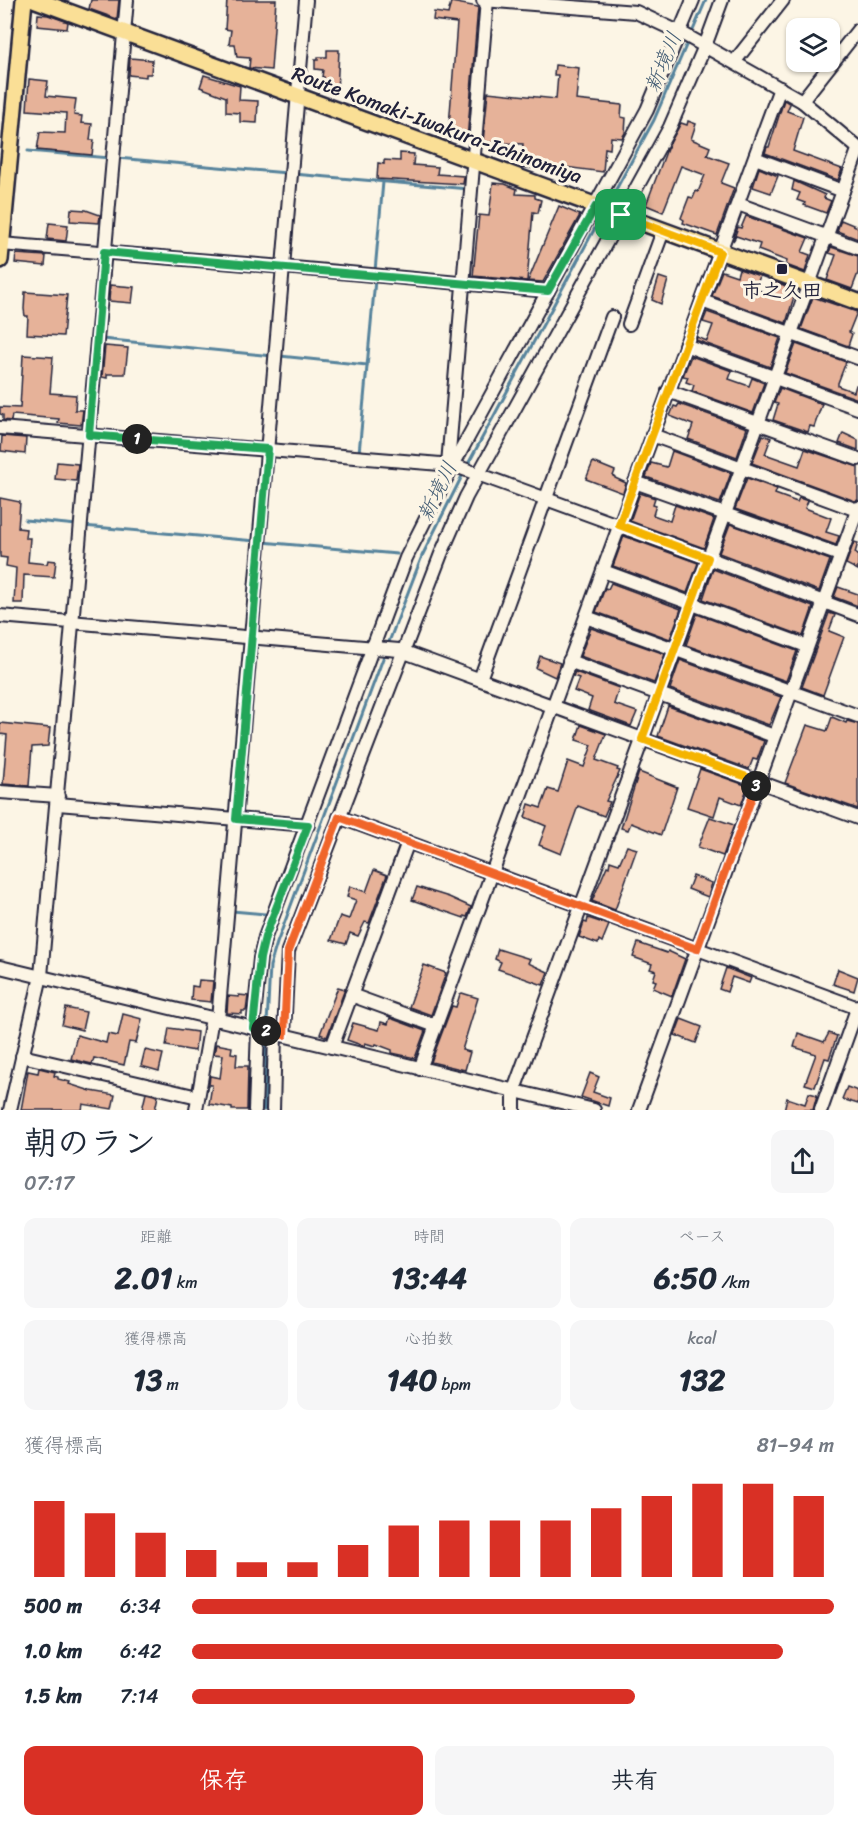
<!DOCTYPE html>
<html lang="ja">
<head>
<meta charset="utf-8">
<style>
	body { margin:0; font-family:Sriracha,"Klee One",sans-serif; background:#f6f6f7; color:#1f2937; height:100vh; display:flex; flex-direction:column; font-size:22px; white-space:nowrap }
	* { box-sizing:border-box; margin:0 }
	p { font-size:20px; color:#747a83 }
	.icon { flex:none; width:33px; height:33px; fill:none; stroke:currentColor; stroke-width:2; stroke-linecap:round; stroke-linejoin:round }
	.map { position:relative; height:1110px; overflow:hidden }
	.panel { display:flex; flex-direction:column; background:#fff; flex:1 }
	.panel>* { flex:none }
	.buttons { position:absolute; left:786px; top:18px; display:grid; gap:12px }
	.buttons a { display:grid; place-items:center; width:54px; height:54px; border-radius:12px; background:#fff; box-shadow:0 2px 4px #0004; font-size:30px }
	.pin { position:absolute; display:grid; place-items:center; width:51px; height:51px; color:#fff; margin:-26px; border-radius:12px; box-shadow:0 3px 9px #0006 }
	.km { position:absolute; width:30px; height:30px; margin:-15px; border-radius:50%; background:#222; color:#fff; font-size:16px; line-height:30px; text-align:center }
	.round { display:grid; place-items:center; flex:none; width:63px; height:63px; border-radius:12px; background:#f6f6f7 }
	.head { display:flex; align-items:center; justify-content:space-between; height:102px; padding:0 24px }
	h1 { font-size:33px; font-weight:800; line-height:45px }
	.metrics { display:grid; grid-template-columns:repeat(3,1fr); gap:9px; height:102px; padding:6px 24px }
	.metrics div { display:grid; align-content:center; border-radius:12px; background:#f6f6f7; text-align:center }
	.metrics b { font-size:30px; font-weight:800 }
	.metrics small { font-size:16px; font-weight:400 }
	.metrics p { font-size:16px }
	.chart { height:168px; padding:12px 24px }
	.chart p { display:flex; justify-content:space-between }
	.chart svg { width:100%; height:108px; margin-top:6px; stroke:#d93025; stroke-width:6 }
	.button { display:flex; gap:12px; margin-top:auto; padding:12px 24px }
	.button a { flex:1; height:69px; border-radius:12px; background:#d93025; color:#fff; font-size:24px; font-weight:800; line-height:69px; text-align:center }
	.button a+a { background:#f6f6f7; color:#1f2937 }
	ul { padding:0 24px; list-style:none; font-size:20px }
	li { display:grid; grid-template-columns:96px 72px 1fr; align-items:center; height:45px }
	li i { height:15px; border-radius:8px; background:#d93025 }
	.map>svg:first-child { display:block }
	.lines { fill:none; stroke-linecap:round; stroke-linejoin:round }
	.stream { stroke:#57839c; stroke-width:3 }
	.building { fill:#e6b299; stroke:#22223b; stroke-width:1.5 }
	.minor-casing { stroke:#22223b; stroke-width:16 }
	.major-casing { stroke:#22223b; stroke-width:20 }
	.minor { stroke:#fcf5e5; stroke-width:12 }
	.major { stroke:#fadf96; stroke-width:15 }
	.split-1-casing { stroke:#fff; stroke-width:12 }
	.split-2-casing { stroke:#fff; stroke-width:12 }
	.split-3-casing { stroke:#fff; stroke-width:12 }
	.split-4-casing { stroke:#fff; stroke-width:12 }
	.split-1 { stroke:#22a559; stroke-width:8 }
	.split-2 { stroke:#22a559; stroke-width:8 }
	.split-3 { stroke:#f0652b; stroke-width:8 }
	.split-4 { stroke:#f5b400; stroke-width:8 }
	.poi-dot { fill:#22223b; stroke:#fcf5e5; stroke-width:2 }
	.labels { text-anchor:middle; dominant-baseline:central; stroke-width:6; stroke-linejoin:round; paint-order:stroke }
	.street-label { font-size:20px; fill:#22223b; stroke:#fcf5e5 }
	.poi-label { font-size:20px; font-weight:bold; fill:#22223b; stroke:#fcf5e5 }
	.water-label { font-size:21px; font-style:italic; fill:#415b73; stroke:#fcf5e5 }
</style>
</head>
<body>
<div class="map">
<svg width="858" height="1110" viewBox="0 0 858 1110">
	<rect width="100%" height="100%" fill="#fcf5e5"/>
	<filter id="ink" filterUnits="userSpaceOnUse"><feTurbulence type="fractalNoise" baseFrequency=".0167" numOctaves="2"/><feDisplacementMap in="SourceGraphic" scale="12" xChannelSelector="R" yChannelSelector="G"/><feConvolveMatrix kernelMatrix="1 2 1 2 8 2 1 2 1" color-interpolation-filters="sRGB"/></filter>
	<g filter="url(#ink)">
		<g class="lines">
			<g class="stream">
				<polyline points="691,35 706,0"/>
				<polyline points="28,151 110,158"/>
				<polyline points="117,158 287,173"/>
				<polyline points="293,174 469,189"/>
				<polyline points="608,204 654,120 688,41"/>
				<polyline points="375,271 383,182"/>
				<polyline points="102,339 273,356"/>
				<polyline points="280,356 367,365"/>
				<polyline points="359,453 375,280"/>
				<polyline points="467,466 603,213"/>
				<polyline points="25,520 77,525"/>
				<polyline points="83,526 256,541"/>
				<polyline points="262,542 397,554"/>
				<polyline points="387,647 422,556 464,472"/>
				<polyline points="232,911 265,914"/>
				<polyline points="267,1024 270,966 277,943 385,653"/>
				<polyline points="264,1110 267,1037"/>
			</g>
		</g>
		<g class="building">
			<polygon points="91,0 119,0 117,19 89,9"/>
			<polygon points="227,0 276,0 271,70 249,68 250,58 237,57 235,44 229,44 231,30 225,29"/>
			<polygon points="451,2 478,7 467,140 448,139 457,23 433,20 434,12 448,14"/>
			<polygon points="38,14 48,15 68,22 67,29 37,26"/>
			<polygon points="327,50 339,50 337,93 326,92 327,80 324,80 324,77 322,77 323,70 315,69 315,60 318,60 318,57 327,57"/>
			<polygon points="130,58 152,60 151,74 146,74 146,77 129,75"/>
			<polygon points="555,65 579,68 576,100 622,105 621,117 626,118 625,133 622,138 611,137 610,149 605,148 603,172 565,167 565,172 521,167 523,144 483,142 488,92 556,99 558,75 554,75"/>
			<polygon points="204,75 240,86 239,100 258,101 257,123 240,122 240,113 226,112 226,97 200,87"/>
			<polygon points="29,79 48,81 46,96 76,99 74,115 82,116 81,123 92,124 90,140 94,140 92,155 37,150 40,132 65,133 66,113 27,110"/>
			<polygon points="784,100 790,104 787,111 803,117 793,151 842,169 838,180 765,153 767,147 769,147"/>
			<polygon points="688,121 696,124 691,139 710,147 707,155 729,163 721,183 734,188 717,235 683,223 684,220 681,218 689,197 693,198 696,191 698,192 705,175 681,166 663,212 646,205 667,149 681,123 687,125"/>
			<polygon points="400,153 414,154 413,165 438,167 437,174 464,176 463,184 377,179 378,163 384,164 384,160 400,161"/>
			<polygon points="759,168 778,176 771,193 753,187"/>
			<polygon points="794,181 825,195 824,198 831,201 826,213 804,205 805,203 797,200 800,193 792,190"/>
			<polygon points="493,183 505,184 517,189 516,194 535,195 535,198 541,200 538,213 533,212 527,281 473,276 479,215 489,216"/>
			<polygon points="559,206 580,215 543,282 528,281"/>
			<polygon points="71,209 86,210 100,215 99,223 70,221"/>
			<polygon points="746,216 808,238 802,252 810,255 805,272 786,265 787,261 758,250 760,244 736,236 733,241 738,227 741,228"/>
			<polygon points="841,220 858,227 858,239 837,231"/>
			<polygon points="49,223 68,225 66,241 47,239"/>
			<polygon points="831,247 858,256 858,273 852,289 827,280 836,255 829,253"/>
			<polygon points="16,254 46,256 45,266 15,263"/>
			<polygon points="739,269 760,276 755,289 772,295 776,282 796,290 786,323 712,296 722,271 737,276"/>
			<polygon points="659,277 668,280 661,304 652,300"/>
			<polygon points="110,285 134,287 132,303 109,301"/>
			<polygon points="25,292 67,295 63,336 27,334 28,316 25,316 24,309"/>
			<polygon points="813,297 857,312 849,332 852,334 848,346 801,329"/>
			<polygon points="707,312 780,338 770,367 696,340 697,337 707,341 713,325 703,322"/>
			<polygon points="796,344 846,362 838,383 838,386 854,392 856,385 858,385 858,399 785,373"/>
			<polygon points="105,346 128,348 125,374 107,374 107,378 102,377"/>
			<polygon points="23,355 53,357 50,393 76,395 75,410 83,410 81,425 58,423 59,419 12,415 11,421 3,420 3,415 0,414 0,407 20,408"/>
			<polygon points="691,356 732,371 729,379 749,386 752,378 764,383 753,413 692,391 694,385 686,382 688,377 683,376"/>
			<polygon points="780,388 822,404 814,427 810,426 808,432 773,420 778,404 774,403"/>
			<polygon points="679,404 747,428 737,457 688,439 693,425 670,416 674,406 677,407"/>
			<polygon points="843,433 858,440 858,450 839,443"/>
			<polygon points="763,435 771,438 765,454 799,466 805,449 858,467 858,500 855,501 752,463"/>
			<polygon points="2,436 26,438 25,454 1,451"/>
			<polygon points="672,451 731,473 720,503 646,477 651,463 667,467"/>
			<polygon points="57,462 78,464 76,481 55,479"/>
			<polygon points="593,462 615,471 613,476 615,477 615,478 626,483 623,493 586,479"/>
			<polygon points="747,478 777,489 775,494 797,502 799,498 808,501 805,508 831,518 826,532 839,536 836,545 735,509"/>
			<polygon points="640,493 655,498 653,504 656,505 653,515 670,521 675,505 714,519 704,548 630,521"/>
			<polygon points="0,498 20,502 18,528 26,529 25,538 30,538 28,562 47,564 48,560 56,561 54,577 24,575 23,603 14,603 16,568 6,566 7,558 0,557"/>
			<polygon points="730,524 830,560 819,591 719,553"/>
			<polygon points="624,536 698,563 687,593 613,566"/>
			<polygon points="854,542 858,543 855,553 858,555 858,570 846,564"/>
			<polygon points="713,569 813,607 803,636 703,599"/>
			<polygon points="611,583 681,609 670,639 596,612 605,588 608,589"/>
			<polygon points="838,587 858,594 858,606 834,597"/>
			<polygon points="829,613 835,615 829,631 844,637 823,695 802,687"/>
			<polygon points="697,614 797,651 786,681 686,645"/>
			<polygon points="591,628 665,654 654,683 580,656"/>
			<polygon points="540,656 560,663 555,677 536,668"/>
			<polygon points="680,660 781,697 769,725 670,689"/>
			<polygon points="575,672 619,688 614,704 637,712 631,726 588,710 592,698 574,691 579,678 573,676"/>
			<polygon points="668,706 764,741 757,760 753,759 749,769 658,736"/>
			<polygon points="832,717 846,723 847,721 858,724 858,809 785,783 807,725 827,731"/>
			<polygon points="0,723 50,728 48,746 32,747 29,786 3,784 7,735 0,734"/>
			<polygon points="581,725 606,734 596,760 618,768 617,770 620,771 606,801 610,802 604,816 578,806 561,854 539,845 546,826 525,817 529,804 541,808 548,789 558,792 568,761 584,767 592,745 576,740"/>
			<polygon points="700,769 748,786 741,805 720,797 714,816 687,807"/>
			<polygon points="639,772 677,787 661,835 631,823 628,830 621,828"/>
			<polygon points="710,817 734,825 723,856 698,847"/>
			<polygon points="627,846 637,849 636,851 615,910 592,901 607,866 609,867 610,861 619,864"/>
			<polygon points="374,870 387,875 369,923 365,922 358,936 350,933 346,944 331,940 340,916 349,919 356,900 347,897 350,886 366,892"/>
			<polygon points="693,876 712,883 708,897 688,889"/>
			<polygon points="417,887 449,897 471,907 467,917 464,916 464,918 412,900"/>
			<polygon points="588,918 609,925 602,942 599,940 598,944 579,937 584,922 587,923"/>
			<polygon points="638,943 667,953 668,951 685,959 672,996 653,988 656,981 653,980 656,971 650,969 652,964 633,957"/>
			<polygon points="498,949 530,959 528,963 548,972 543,985 498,969 501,962 495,959"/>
			<polygon points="424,965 446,973 431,1015 409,1007"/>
			<polygon points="726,968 751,978 749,983 732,977 727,992 719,989"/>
			<polygon points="838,969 858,977 854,991 833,984"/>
			<polygon points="199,980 213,981 211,1002 191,1000 192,986 198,987"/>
			<polygon points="338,987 345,989 327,1037 320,1034"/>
			<polygon points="462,993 478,998 462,1050 470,1052 465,1070 431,1062 452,1006 456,1007 460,994"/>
			<polygon points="239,995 248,996 246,1011 242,1011 242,1014 227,1013 228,996 239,997"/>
			<polygon points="66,1008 86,1012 82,1030 62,1025"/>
			<polygon points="123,1014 142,1019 136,1043 129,1042 124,1065 94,1058 92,1064 71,1059 77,1035 106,1043 108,1034 118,1036"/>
			<polygon points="390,1018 425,1031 415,1058 392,1053 392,1050 376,1044 375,1046 365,1043 364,1046 347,1040 353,1023 379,1030 381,1022 388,1024"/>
			<polygon points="681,1019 702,1027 696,1043 675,1035"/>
			<polygon points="169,1028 197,1032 195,1051 166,1046"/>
			<polygon points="798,1033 824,1042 829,1033 837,1036 829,1059 825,1058 815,1087 805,1084 816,1054 794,1047"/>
			<polygon points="216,1044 232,1047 231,1053 237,1054 236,1066 248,1066 247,1110 232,1110 232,1108 209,1104 212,1085 209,1085 210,1076 220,1078 223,1055 214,1054"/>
			<polygon points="145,1050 163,1054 159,1071 141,1066"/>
			<polygon points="39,1068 55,1072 54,1076 58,1077 58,1079 70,1082 69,1084 91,1091 115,1095 112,1109 83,1104 82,1110 21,1110 28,1071 38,1073"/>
			<polygon points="590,1073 599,1077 593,1092 610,1098 608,1106 581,1097"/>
			<polygon points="847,1087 858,1091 858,1104 842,1099"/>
			<polygon points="146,1093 158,1096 155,1110 142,1110"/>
			<polygon points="809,1093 817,1095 813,1110 784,1110 787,1098 805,1104"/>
		</g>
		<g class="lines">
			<defs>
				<g id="minor">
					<polyline points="483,0 636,12 685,35 802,101 858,148"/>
					<polyline points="735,61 783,0"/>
					<polyline points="802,101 858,30"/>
					<polyline points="755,158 843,191"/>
					<polyline points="738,204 858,248"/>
					<polyline points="1,244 283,267 548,291"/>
					<polyline points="702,301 858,358"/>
					<polyline points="629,324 663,231"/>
					<polyline points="685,345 858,408"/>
					<polyline points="668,391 858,459"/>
					<polyline points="0,428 453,465 708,558 858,615"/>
					<polyline points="652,435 857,510"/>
					<polyline points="448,464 487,0"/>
					<polyline points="635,482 840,555"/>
					<polyline points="603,571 807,646"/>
					<polyline points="0,616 399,650 858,818"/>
					<polyline points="586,617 858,716"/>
					<polyline points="569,661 774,736"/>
					<polyline points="480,679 612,317"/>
					<polyline points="0,792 58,796"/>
					<polyline points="58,804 308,825"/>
					<polyline points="339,817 858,1008"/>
					<polyline points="0,967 594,1110"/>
					<polyline points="351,995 436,1026"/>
					<polyline points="218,1020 306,0"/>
					<polyline points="253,1028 260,958 265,937 406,558 453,465 647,110 693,0"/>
					<polyline points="284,1035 288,951 441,554 466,497 670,127 705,46 722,0"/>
					<polyline points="332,1047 408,842"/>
					<polyline points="22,1056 198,1097"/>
					<polyline points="420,1069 780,88"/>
					<polyline points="10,1110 41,976 127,0"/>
					<polyline points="196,1110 212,1018"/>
					<polyline points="255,1110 258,1029"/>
					<polyline points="273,1110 275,1033"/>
					<polyline points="514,1110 514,1090 858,150"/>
					<polyline points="639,1110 858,508"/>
					<polyline points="821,1110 858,1006"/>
				</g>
				<g id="major">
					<polyline points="36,0 858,302"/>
					<polyline points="0,260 24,0"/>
				</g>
			</defs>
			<use href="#minor" class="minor-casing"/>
			<use href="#major" class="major-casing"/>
			<use href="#minor" class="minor"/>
			<use href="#major" class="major"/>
		</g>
	</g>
	<g class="lines" filter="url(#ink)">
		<defs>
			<polyline id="split-1" points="137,439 89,435 104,252 548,291 596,206 621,215"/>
			<polyline id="split-2" points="137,439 268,449 236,819 308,825 265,937 260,958 253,1028 266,1031"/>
			<polyline id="split-3" points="266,1031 284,1035 288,951 339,817 697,949 756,786"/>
			<polyline id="split-4" points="621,215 720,252 619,525 708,558 642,739 758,781 756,786"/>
		</defs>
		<use href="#split-1" class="split-1-casing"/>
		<use href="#split-2" class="split-2-casing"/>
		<use href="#split-3" class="split-3-casing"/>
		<use href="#split-4" class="split-4-casing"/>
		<use href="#split-1" class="split-1"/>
		<use href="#split-2" class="split-2"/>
		<use href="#split-3" class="split-3"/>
		<use href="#split-4" class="split-4"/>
	</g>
	<rect class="poi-dot" x="776" y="263" width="12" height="12" rx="3"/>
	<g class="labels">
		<g class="street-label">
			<text transform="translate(437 125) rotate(20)">Route Komaki-Iwakura-Ichinomiya</text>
		</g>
		<g class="poi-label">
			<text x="782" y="290">市之久田</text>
		</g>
		<g class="water-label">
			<text transform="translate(663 62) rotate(-67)">新境川</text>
			<text transform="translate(437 491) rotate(-64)">新境川</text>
		</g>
	</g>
</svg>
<div class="buttons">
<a><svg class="icon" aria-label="layers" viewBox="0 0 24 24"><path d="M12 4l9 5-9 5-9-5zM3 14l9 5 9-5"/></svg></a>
</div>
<div class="pin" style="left:621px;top:215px;background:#1e9e55"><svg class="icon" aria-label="arrive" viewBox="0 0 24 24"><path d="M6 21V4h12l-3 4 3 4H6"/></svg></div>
<b class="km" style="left:137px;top:439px">1</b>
<b class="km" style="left:266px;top:1031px">2</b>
<b class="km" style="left:756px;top:786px">3</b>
</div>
<section class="panel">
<div class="head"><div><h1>朝のラン</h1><p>07:17</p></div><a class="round"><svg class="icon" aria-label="share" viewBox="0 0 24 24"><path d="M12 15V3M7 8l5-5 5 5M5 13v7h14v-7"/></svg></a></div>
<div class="metrics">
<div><p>距離</p><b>2.01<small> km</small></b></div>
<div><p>時間</p><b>13:44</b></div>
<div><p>ペース</p><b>6:50<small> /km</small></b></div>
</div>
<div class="metrics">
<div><p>獲得標高</p><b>13<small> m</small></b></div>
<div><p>心拍数</p><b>140<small> bpm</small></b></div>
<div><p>kcal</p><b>132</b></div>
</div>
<div class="chart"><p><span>獲得標高</span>81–94 m</p>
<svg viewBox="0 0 160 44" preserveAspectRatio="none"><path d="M5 44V13M15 44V18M25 44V26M35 44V33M45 44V38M55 44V38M65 44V31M75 44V23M85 44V21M95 44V21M105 44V21M115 44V16M125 44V11M135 44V6M145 44V6M155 44V11"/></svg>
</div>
<ul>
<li><b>500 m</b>6:34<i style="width:100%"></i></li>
<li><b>1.0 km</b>6:42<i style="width:92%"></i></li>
<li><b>1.5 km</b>7:14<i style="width:69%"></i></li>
</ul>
<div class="button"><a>保存</a><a>共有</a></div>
</section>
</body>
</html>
